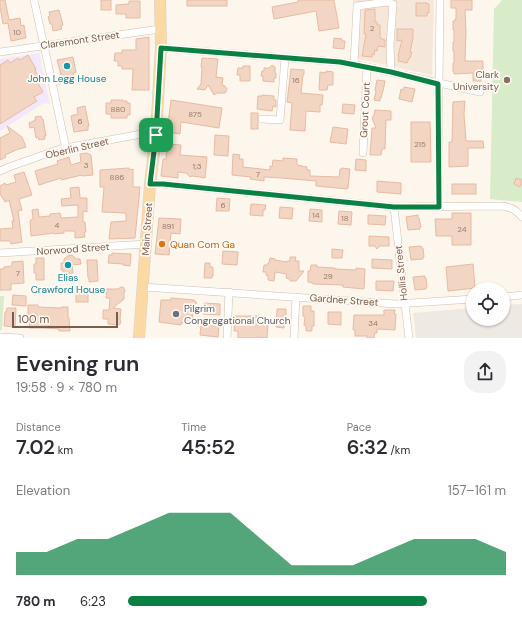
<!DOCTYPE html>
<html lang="en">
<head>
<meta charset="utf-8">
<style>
	body { margin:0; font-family:"DM Sans",sans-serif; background:#f2f2f3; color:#2b2b33; height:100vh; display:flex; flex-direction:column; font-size:15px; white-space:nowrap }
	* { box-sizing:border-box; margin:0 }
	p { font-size:13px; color:#7c7c81 }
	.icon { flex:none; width:22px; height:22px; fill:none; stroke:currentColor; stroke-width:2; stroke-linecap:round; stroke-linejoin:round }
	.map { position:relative; height:338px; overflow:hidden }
	.drawer { display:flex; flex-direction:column; background:#fff; flex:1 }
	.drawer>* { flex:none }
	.tools { position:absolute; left:466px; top:282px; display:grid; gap:8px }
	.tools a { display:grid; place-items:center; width:44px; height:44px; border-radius:50%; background:#fff; box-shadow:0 1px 3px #0004; font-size:20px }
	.scale { position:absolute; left:12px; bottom:10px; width:106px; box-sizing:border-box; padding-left:4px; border:2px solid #7a5c4d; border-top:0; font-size:11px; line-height:14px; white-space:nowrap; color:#7a5c4d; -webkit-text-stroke:3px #fffaf3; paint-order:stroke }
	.pin { position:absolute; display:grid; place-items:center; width:34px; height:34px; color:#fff; margin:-17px; border-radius:8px; box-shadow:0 2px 6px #0006 }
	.round { display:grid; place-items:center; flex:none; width:42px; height:42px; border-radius:16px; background:#f2f2f3 }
	.head { display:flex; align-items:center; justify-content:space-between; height:68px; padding:0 16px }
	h1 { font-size:22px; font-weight:600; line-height:30px }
	.metrics { display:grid; grid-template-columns:repeat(3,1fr); gap:6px; height:68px; padding:4px 16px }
	.metrics div { display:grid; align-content:center }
	.metrics b { font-size:20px; font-weight:600 }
	.metrics small { font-size:11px; font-weight:400 }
	.metrics p { font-size:11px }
	.chart { height:112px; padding:8px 16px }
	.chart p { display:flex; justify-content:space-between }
	.chart svg { width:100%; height:72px; margin-top:4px; fill:#0b8043; opacity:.7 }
	ul { padding:0 16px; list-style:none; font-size:13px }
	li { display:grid; grid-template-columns:64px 48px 1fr; align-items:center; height:30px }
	li i { height:10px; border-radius:5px; background:#0b8043 }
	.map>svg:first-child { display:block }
	.residential { fill:#f5e8da }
	.industrial { fill:#efe9e4 }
	.education { fill:#f3e8fa }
	.green { fill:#d8ecc9 }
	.building { fill:#f3d5c3; stroke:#e6bba3 }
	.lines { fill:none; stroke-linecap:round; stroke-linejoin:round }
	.minor-casing { stroke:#d1beb0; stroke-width:8 }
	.primary-casing { stroke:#dad1cd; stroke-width:12 }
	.minor { stroke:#fff; stroke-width:7 }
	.primary { stroke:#fbd9a5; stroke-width:11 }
	.route-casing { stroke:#fff; stroke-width:8 }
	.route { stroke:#0b8043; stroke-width:5 }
	.culture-dot { fill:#0f9aa8; stroke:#fffaf3; stroke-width:1.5 }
	.education-dot { fill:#8d6e63; stroke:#fffaf3; stroke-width:1.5 }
	.food-dot { fill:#e8710a; stroke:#fffaf3; stroke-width:1.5 }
	.worship-dot { fill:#6b7280; stroke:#fffaf3; stroke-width:1.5 }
	.labels { text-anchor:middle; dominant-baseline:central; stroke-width:3.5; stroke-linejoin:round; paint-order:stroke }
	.number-label { font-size:8px; fill:#987a6a }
	.street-label { font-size:10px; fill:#7a5c4d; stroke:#fffaf3 }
	.education-label { font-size:10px; fill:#785e54; stroke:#fffaf3; text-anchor:end }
	.culture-label { font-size:10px; fill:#0d838f; stroke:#fffaf3 }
	.food-label { font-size:10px; fill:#c56008; stroke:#fffaf3; text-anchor:start }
	.worship-label { font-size:10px; fill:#5b616d; stroke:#fffaf3; text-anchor:start }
</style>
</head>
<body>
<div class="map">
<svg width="522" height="338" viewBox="0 0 522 338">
	<rect width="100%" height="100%" fill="#fdf6ec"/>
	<polygon class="residential" points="353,0 434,0 432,75 353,58"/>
	<polygon class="industrial" points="522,304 522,338 416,338 413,313 473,308 473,319 503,319 503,305"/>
	<polygon class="education" points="39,53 50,104 44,103 0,131 0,59"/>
	<g class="green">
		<polygon points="502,0 522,0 522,202 490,199 494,9"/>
		<polygon points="0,296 4,296 2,330 0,330"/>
	</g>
	<g class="building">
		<polygon points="0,0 5,0 9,20 20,18 21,26 24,25 26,38 11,41 8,23 3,24 0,7"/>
		<rect x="101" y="0" width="10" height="10"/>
		<rect x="187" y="0" width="40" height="6"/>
		<polygon points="298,0 334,0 339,28 319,31 316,11 274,19 272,7 298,2"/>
		<polygon points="451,0 472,0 472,10 465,10 466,32 465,61 483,61 483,77 481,77 481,81 473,81 473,73 454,74 454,72 453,72 453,63 454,63 454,51 453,51 453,42 454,42 454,30 453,30 453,21 455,21 455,19 456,19 456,8 451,8"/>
		<polygon points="129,1 140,1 140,18 126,18 126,14 116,14 116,5 129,4"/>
		<polygon points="416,3 427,3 427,4 429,4 429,13 427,13 427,16 416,16"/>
		<polygon points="375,9 375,22 377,22 377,25 380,25 380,38 385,40 385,47 378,46 377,51 375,50 374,55 372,54 372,57 362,56 366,34 364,34 365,10"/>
		<polygon points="59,10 63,25 61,26 62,29 53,31 52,24 50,24 48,17 50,16 49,12"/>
		<polygon points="397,29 413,29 413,38 410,52 412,52 410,58 409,58 407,63 398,61 399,56 398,56 402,40 397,41"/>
		<polygon points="149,37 149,90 132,90 133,69 122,69 122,66 118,66 118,61 114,61 115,53 122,53 122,50 136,50 136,39"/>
		<polygon points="334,38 342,39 342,41 345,41 344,49 333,48"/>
		<polygon points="28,55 36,69 35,70 39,78 36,80 43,92 34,97 37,101 0,124 0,65 8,60 10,63 18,58 20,60"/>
		<polygon points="73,57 76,72 73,73 75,81 66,83 66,81 63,82 57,60"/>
		<polygon points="202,58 218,59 216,77 223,78 222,85 225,86 227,89 225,93 217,93 214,95 208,85 205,90 197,89 201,84 202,67 201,67"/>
		<polygon points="272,65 275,67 275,73 276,73 276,78 274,78 274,82 263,81 263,76 261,76 262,71 264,71 264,68 269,68"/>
		<polygon points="243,66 250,66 250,81 240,81 240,75 237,75 238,68 243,68"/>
		<polygon points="291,69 304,70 304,75 303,75 301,93 323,95 322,105 320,105 320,112 306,111 305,131 290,130 292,103 287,102"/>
		<polygon points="326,71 333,72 333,85 328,85 327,90 319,90 320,72 326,73"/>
		<polygon points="377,80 385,81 383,91 381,98 380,98 380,101 374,100 376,91 375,90"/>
		<polygon points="404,87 415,89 412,102 399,99 401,89 403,90"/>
		<polygon points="262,95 274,96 274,100 276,100 276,107 273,106 272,111 257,109 258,96 262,96"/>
		<polygon points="111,100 123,100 123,101 127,101 127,103 130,103 130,115 127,115 127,118 111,118 111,114 106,114 106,103 111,103"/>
		<polygon points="171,100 222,108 219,128 181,122 180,134 167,132"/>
		<polygon points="465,101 464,114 466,141 483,141 484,148 468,148 468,166 449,167 449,142 452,142 453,102"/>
		<polygon points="343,104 355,105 354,114 342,113"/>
		<polygon points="85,106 89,126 88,126 88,130 74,132 71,116 78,114 77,108"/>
		<polygon points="375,110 391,111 391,120 386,120 385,149 382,149 381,155 370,155 372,128 376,128 372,118 374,115"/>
		<rect x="251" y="113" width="7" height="16"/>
		<polygon points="41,116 42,119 43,119 46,136 44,136 45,139 39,140 38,137 36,138 34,127 30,128 29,123 34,121 34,120 36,120 35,117"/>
		<polygon points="411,122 430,122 431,162 411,162"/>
		<polygon points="7,126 22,137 26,147 16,150 5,155 6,157 0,160 0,138 10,133"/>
		<polygon points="333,127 348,129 346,144 330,142"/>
		<polygon points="215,135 229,136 228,156 214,155"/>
		<polygon points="167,144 181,145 180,155 207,157 205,178 203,178 200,177 192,176 190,177 186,173 178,172 178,178 161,176 163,159 166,159"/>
		<polygon points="87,153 91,155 93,175 82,176 82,175 61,180 61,178 39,185 35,171 58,164 57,161 69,157 71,165 81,162 80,154"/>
		<polygon points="233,154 240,155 239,159 243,159 243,167 270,170 270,166 272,167 273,160 283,161 283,158 297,159 297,165 307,167 307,170 310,170 310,176 339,177 340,169 342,169 342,168 350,169 348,188 347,188 347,189 316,186 316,181 282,178 264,177 264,181 250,179 251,177 232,175"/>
		<polygon points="356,159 366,160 366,171 355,170"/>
		<polygon points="129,168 129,170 133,169 133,187 140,187 135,238 109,239 111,222 126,221 126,213 102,212 104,187 100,187 100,170"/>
		<polygon points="24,172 32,195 19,199 22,210 18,211 22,242 11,244 10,241 0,241 0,229 13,228 12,221 14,221 9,200 5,202 0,194 0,186 5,183 6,185 16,182 14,175"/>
		<polygon points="516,178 522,180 520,187 514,184"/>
		<polygon points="377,181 401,183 401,194 377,192"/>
		<rect x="452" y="184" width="24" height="10"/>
		<polygon points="79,187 80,198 87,198 87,212 83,211 83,222 85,222 86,232 84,232 85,237 75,238 75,231 64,231 64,233 54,234 54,233 31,236 30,221 33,218 32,210 38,209 39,217 50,216 50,214 60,213 61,218 78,217 78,205 62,206 61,199 71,198 70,188"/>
		<polygon points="217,198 230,199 229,211 216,211"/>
		<polygon points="251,204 266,205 265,210 263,210 263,216 250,215"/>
		<polygon points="280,207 293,208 292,219 279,218"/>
		<polygon points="310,209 322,210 322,222 309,221"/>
		<polygon points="339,211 352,212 351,225 338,224"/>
		<polygon points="452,213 471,213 471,245 452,245 452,236 436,236 435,219 452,219"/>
		<polygon points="368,215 386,216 385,225 368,224"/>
		<polygon points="418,215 418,218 419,218 421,227 420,227 420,229 408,230 406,217"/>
		<polygon points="159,218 181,219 180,234 171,233 169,255 155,254"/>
		<polygon points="369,236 389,237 389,246 380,246 377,249 375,246 369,246"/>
		<polygon points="421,246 422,248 423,248 424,257 423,257 423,259 411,260 409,247"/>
		<polygon points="332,249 343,250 342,258 332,258"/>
		<polygon points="223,251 238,252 237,265 222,264"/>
		<polygon points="112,253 131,254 130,266 123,265 123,264 108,263 109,255 112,255"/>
		<polygon points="72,255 76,259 80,259 81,264 72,265 73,273 63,274 63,270 61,270 61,263 64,263 64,259 68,256"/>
		<polygon points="290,257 296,257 295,261 299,261 299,271 304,271 296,281 290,281 290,279 286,278 287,274 275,272 274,281 268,280 268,276 266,275 266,272 263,272 264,265 267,265 268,263 269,263 270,258 275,259 275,260 287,262 287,261 290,261"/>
		<polygon points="36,258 44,258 44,280 36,280 36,273 34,273 34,264 36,264"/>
		<polygon points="372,259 392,260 392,269 372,268"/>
		<polygon points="87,260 97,260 98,281 89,282 89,278 88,278"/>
		<polygon points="23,261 24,283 11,284 11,290 0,290 0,269 4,269 4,267 12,266 12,262"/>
		<polygon points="205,263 210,263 210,267 213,267 213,276 212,276 212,278 204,278"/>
		<polygon points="473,264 475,288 448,291 446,267"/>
		<polygon points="311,265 317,265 317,267 335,268 335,269 356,270 356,268 365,269 364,289 343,287 343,285 313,284 313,283 308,282 308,271 310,271"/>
		<polygon points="425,276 425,278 426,278 427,287 426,287 426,289 415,290 413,277"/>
		<polygon points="376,281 394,281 393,291 376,290"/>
		<polygon points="121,287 123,287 125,290 124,293 124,299 113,308 121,309 120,319 121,323 118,325 108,324 108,319 103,319 103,310 109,310 110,298 106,298 107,289 118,289"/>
		<rect x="76" y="292" width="12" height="10"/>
		<polygon points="13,295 26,296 26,306 12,305"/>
		<polygon points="171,298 194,300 197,303 193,305 192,322 181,323 181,325 159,322 161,300 171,300"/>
		<polygon points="204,303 220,304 220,315 203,314"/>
		<polygon points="28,305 38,305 38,307 61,308 61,307 68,307 68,318 69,318 70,331 59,331 59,329 44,328 29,328 30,319 28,319"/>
		<polygon points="303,306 311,306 311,311 314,311 314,326 312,326 312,331 306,331 306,326 304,325 305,317 303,316"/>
		<polygon points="7,308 16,308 15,327 4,326 5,312 6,312"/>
		<polygon points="277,309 286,309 286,323 284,323 284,328 276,327"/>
		<polygon points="384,310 395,310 394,314 396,314 395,330 377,329 377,333 375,333 374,338 367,338 367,336 355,336 355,330 353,330 354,315 384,315"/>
		<polygon points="328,312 341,312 341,325 328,324"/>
		<polygon points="235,316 257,316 257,325 268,325 267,338 256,337 256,338 238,338 238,331 234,331"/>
		<polygon points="201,325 219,326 218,337 200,335"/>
	</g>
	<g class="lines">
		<defs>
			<g id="minor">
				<polyline points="34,0 56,101 66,149"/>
				<polyline points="161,48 340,62 367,67 480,92"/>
				<polyline points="0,52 160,29"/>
				<polyline points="354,64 357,6 387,2 393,4 390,45 391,72"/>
				<polyline points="262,119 280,120 285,58"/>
				<polyline points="363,153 367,67"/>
				<polyline points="0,171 9,167 60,149 147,133 156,135"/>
				<path d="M150,184H163L394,207L502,206C511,207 516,210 522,217"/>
				<polyline points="394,207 405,304 409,338"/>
				<polyline points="439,207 439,84 440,0"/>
				<polyline points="0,253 146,244"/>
				<polyline points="143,287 396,304 473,299"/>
				<polyline points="503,297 522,295"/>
				<polyline points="0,337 20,338"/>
				<polyline points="227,338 229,292"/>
				<polyline points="294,338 296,297"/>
			</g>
			<polyline id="primary" points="139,338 150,184 156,135 158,100 161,45 160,0"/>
		</defs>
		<use href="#minor" class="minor-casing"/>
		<use href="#primary" class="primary-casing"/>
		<use href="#minor" class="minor"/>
		<use href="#primary" class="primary"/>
	</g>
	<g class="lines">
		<defs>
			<polygon id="route" points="161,48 340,62 391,72 438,84 439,207 394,207 163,184 150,184 156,135"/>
		</defs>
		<use href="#route" class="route-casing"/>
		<use href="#route" class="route"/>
	</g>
	<g class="culture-dot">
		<circle cx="67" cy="66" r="4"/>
		<circle cx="68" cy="265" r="4"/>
	</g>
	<circle class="education-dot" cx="507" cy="80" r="4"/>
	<circle class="food-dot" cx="162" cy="244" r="4"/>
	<circle class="worship-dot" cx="176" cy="314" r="4"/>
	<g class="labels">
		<g class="number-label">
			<text x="372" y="28">2</text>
			<text x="17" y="32">10</text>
			<text x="296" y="80">16</text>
			<text x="118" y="109">880</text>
			<text x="195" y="114">875</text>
			<text x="80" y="121">6</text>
			<text x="420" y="144">215</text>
			<text x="86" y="165">3</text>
			<text x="197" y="166">1;3</text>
			<text x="258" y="174">7</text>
			<text x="117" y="177">886</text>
			<text x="223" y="205">6</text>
			<text x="316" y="215">14</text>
			<text x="345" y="218">18</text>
			<text x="57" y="225">4</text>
			<text x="168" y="226">891</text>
			<text x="462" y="229">24</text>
			<text x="18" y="273">7</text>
			<text x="328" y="276">29</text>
			<text x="373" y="323">34</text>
		</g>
		<g class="street-label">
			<text transform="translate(80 40) rotate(-8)">Claremont Street</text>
			<text transform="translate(365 110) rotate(-87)">Grout Court</text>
			<text transform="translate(77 148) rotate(-13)">Oberlin Street</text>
			<text transform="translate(147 229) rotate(-86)">Main Street</text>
			<text transform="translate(73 249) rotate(-4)">Norwood Street</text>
			<text transform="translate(401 273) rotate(-96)">Hollis Street</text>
			<text transform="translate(344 300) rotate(4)">Gardner Street</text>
		</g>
		<g class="education-label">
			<text x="499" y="74">Clark<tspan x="499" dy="12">University</tspan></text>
		</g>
		<g class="culture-label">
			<text x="67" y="78">John Legg House</text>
			<text x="68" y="277">Elias<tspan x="68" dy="12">Crawford House</tspan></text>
		</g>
		<g class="food-label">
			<text x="170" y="244">Quan Com Ga</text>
		</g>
		<g class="worship-label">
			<text x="184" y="308">Pilgrim<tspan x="184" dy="12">Congregational Church</tspan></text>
		</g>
	</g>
</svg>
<div class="tools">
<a><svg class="icon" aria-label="locate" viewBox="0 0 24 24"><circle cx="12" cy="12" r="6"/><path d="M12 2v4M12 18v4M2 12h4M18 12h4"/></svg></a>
</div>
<div class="scale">100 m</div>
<div class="pin" style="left:156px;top:135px;background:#1e9e55"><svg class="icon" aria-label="arrive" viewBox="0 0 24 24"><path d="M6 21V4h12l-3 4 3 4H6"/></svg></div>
</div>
<section class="drawer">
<div class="head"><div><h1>Evening run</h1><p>19:58 · 9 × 780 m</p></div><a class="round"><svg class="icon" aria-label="share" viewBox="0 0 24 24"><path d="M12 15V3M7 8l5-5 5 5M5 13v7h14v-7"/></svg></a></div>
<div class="metrics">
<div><p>Distance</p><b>7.02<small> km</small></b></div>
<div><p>Time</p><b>45:52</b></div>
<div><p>Pace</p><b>6:32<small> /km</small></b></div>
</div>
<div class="chart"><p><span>Elevation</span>157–161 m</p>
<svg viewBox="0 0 160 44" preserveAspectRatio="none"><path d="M0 44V30L10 30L20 22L30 22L40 14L50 6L60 6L70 6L80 22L90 38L100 38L110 38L120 30L130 22L140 22L150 22L160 30V44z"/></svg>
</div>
<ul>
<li><b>780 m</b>6:23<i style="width:79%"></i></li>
</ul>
</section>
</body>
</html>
